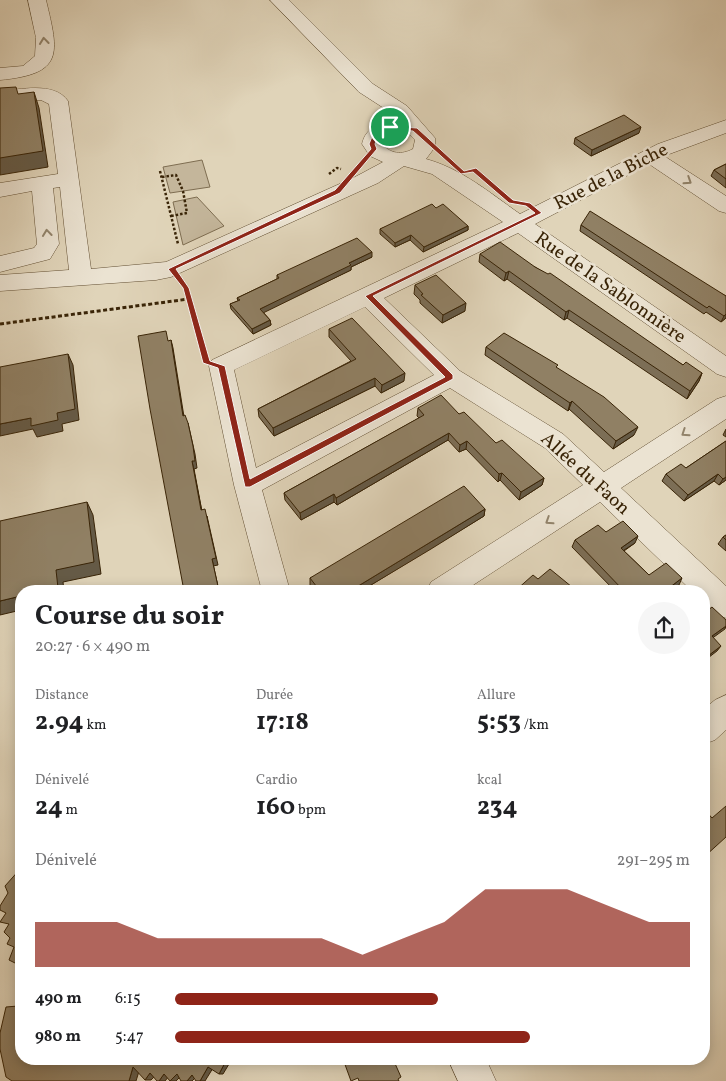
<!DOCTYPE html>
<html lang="fr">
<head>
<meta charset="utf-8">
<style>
	body { margin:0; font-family:Vollkorn,serif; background:#f6f6f6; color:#202124; height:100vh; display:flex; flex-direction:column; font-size:19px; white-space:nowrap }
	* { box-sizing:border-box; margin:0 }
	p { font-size:16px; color:#757577 }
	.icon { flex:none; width:28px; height:28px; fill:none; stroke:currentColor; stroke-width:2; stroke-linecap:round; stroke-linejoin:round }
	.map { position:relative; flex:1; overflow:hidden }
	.side { position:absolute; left:15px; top:585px; width:695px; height:480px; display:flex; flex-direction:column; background:#fff; border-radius:20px; box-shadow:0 2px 12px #0003 }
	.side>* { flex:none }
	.pin { position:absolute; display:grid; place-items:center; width:42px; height:42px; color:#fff; margin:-21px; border:2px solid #fff; border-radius:50%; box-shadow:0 1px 5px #0007 }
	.round { display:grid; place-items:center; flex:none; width:52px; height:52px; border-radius:26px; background:#f6f6f6 }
	.summary { display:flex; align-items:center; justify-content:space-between; height:85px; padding:0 20px }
	h1 { font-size:28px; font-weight:700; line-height:38px }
	.stats { display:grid; grid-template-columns:repeat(3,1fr); gap:8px; height:85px; padding:5px 20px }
	.stats div { display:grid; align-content:center }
	.stats b { font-size:25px; font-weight:700 }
	.stats small { font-size:14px; font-weight:400 }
	.stats p { font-size:14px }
	.chart { height:140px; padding:10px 20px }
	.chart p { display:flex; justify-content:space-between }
	.chart svg { width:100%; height:90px; margin-top:5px; fill:#8f2418; opacity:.7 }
	ul { padding:0 20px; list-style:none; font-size:16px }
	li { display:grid; grid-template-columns:80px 60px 1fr; align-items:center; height:38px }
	li i { height:12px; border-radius:6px; background:#8f2418 }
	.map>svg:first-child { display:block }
	.green { fill:#c4b69b; stroke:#7e6d51 }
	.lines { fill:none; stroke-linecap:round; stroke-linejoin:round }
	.minor-casing { stroke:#635034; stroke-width:1 }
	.path-far1 { stroke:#392407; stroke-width:2.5; stroke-dasharray:2.5 2; stroke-linecap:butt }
	.path { stroke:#392407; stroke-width:3; stroke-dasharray:4 2.5; stroke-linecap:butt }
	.minor { fill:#ebe3d2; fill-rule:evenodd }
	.wall { fill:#7c6e56; stroke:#392407 }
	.shaded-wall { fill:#655a46; stroke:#392407 }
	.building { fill:#908064; stroke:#392407 }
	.oneway { stroke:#92846c }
	.route { fill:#8f2418; stroke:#fff; fill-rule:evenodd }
	.labels { text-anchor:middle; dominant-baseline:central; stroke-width:5; stroke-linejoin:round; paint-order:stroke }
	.street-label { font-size:19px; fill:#392407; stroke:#ebe3d2 }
</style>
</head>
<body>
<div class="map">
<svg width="726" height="1081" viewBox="0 0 726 1081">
	<rect width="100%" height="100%" fill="#e0d4b9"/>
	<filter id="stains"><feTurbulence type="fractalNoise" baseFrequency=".004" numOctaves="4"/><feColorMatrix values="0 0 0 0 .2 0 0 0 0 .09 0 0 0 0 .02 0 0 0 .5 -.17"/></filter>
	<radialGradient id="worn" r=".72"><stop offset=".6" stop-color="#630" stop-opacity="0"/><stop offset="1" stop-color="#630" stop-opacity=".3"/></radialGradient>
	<g class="green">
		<polygon points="202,160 210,187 170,193 163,167"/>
		<polygon points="197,197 224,226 183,245 173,202"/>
	</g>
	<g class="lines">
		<defs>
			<g id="minor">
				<path d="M28,0H46C59,54 64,74 0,80V68L23,66L35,56L36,38Z"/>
				<path d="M270,0H289L373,84L407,106L435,138V147L426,159C462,169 490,193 520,214L658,144L726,120V133L664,156L726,196V213L719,211L649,164L535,224L726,356V377L717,374L518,233L384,298L460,371L563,434L604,472L717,399L726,396V419L621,488L726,586V618L716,614L704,602V591H692L600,502L464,591H427L431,582L583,485L545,448L450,388L262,490L290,591H262L234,485L209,366L212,360L503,222L432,174L404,166L378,183L171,277L156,280L0,291V275L69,270L60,187L53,188L59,244L50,259L0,272V256L34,248L37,244L32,191L0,197V183L58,174L49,104L41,100L0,103V91C20,90 54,81 68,101L91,269L166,262L355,177L383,162L370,156L362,144C366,126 382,122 398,120L393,114L359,92ZM398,132L409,134L415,140L413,149C402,155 390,154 382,144L384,137ZM365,307L434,375L256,468L234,370Z"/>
				<polygon points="726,695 726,730 715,740 704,744 704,709 715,700"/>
				<polygon points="448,1059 486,1059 496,1081 458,1081"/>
			</g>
		</defs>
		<use href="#minor" class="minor-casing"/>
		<g class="path-far1">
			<polyline points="160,171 178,244"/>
			<polyline points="329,174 337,168 341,169"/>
			<polyline points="162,177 176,175 183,191 187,213 171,216"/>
		</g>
		<g class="path">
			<polyline points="184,284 204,352"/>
			<polyline points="0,324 189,299"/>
		</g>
		<use href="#minor" class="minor"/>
	</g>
	<g class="wall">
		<polygon points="639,133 591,156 574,144 575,138"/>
		<polygon points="726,164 726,188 711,176 714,170"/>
		<polygon points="436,208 468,226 468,230 423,252 410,240 395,247 380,234 380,229"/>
		<polygon points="581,225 726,296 726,318 721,322 706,312 704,314 580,231"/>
		<polygon points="480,254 535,267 683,365 702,373 699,381 687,399 567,318 564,320 507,279 504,281 479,262"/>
		<polygon points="372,257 351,267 351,270 263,312 270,320 271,325 253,334 231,309 230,304 238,301 237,298 277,279 277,275"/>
		<polygon points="415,285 465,311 442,323 420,303 420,300 414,294"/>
		<polygon points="329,329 404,381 381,393 375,386 274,436 259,417 258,409 351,361 329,337"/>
		<polygon points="486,347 557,368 634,435 613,449 569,409 568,411 485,355"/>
		<polygon points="418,408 459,414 496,443 544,478 542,485 519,500 500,480 498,482 466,449 459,452 448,440 337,505 334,502 301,520 285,500 284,493 419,418 417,416"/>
		<polygon points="726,429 726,437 723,435"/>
		<polygon points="726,441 726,480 719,485 714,481 684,501 662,481 666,474 686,468"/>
		<polygon points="485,509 484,516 361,591 315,591 310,585 310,578"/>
		<polygon points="606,532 635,543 624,551 649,575 679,585 669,591 615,591 572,547 575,540"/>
		<polygon points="726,535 726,551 718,544 723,537"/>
	</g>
	<g class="shaded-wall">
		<polygon points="34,92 39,108 48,167 0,175 0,158"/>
		<polygon points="641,127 639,133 591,156 592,150"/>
		<polygon points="468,226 468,230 423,252 424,247"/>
		<polygon points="411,235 410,240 395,247 395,243"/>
		<polygon points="372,252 372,257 351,267 351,270 261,314 260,309 349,263"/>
		<polygon points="509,271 507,279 504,281 506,273"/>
		<polygon points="466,303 465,311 442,323 443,315"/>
		<polygon points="569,310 567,318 564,320 566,312"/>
		<polygon points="726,314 726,318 721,322 724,316"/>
		<polygon points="270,320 271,325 253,334 252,329"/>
		<polygon points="171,340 173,348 185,423 183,416"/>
		<polygon points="68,354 73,365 79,420 62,424 63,431 37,437 33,429 0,436 0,424 57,413"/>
		<polygon points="405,373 404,381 381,393 382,385"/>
		<polygon points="702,373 699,381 687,399 690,391"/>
		<polygon points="375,378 375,386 274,436 273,428"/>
		<polygon points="572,401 569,409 568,411 570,403"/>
		<polygon points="188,423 195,454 197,468 194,469 203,517 192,461"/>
		<polygon points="638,427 634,435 613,449 616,441"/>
		<polygon points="449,433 448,440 337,505 336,498"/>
		<polygon points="467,441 466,449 459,452 460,445"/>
		<polygon points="502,473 500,480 498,482 499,474"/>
		<polygon points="718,474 714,481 684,501 688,495"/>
		<polygon points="726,477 726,480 719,485 723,479"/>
		<polygon points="544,478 542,485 519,500 521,492"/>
		<polygon points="334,494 334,502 301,520 300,513"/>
		<polygon points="87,502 93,515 101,574 63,582 64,591 43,591 56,570"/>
		<polygon points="485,509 484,516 431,549 361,591 350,591"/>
		<polygon points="207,516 218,565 213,566 219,591 212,559"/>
		<polygon points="638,536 635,543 618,554 621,548"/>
		<polygon points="682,578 679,585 669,591 665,591"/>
		<polygon points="21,596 21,610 0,615 0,601"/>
		<polygon points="726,626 725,629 707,642 712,636"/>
		<polygon points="721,646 717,651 704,661 704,659"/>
		<polygon points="227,1059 232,1059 223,1074 219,1074"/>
		<polygon points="133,1067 140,1068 136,1081 129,1081"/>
		<polygon points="208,1067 213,1068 205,1081 200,1081"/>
		<polygon points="150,1073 157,1074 151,1080 145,1080"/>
		<polygon points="164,1074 170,1075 165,1081 159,1081"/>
		<polygon points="177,1074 182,1075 176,1081 170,1081"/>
		<polygon points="192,1075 197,1076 192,1081 187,1081"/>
	</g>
	<g class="building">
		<polygon points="16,87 18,94 34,92 43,151 0,158 0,88"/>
		<polygon points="624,115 641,127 592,150 575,138"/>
		<polygon points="726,164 726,179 714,170"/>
		<polygon points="432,204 436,208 443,204 468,226 424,247 411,235 395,243 380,229"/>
		<polygon points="590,211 726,296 726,314 724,316 709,306 707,308 581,225"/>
		<polygon points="357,238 372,252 349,263 351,265 260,309 270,320 252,329 230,304 240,300 237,298 279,278 277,275"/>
		<polygon points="500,242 535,267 548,274 550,273 683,365 686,362 702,373 690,391 569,310 566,312 509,271 506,273 480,254"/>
		<polygon points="436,275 466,303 443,315 421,295 423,294 415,285"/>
		<polygon points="352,318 405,373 382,385 375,378 273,428 258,409 356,359 329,329"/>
		<polygon points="166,331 168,341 171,340 183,416 185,415 188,423 193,446 195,461 192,461 201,510 205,509 216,558 212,559 219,591 184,591 150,409 138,336"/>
		<polygon points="504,333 558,365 556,367 604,397 638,427 616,441 572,401 570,403 486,347"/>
		<polygon points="68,354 75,409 57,413 58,420 31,426 31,418 0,424 0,367"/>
		<polygon points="441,395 459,414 464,412 496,443 502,440 544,478 521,492 502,473 499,474 467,441 460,445 449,433 336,498 334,494 300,513 284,493 424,415 418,408"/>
		<polygon points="726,441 726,477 723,479 718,474 688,495 666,474 681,464 686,468"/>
		<polygon points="464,486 485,509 350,591 320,591 310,578"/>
		<polygon points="87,502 94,562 56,570 58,588 43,591 21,591 21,596 0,601 0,521"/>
		<polygon points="623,521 638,536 621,548 649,575 666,563 682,578 665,591 624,591 575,540 598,525 606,532"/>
		<polygon points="726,535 726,540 723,537"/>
		<polygon points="550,569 572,587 568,591 515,591 533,575 538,579"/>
		<polygon points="712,607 726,620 726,626 712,636 721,646 704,659 704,613"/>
		<polygon points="726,806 726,837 704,857 704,809 712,818"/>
		<polygon points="21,868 21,966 9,960 14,947 7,944 10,938 4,932 9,924 0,922 6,913 0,910 0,906 8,893 5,886"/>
		<polygon points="21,989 21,1059 227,1059 219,1074 208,1067 200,1081 196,1081 192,1075 187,1081 181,1081 177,1074 170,1081 164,1074 159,1081 157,1081 150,1073 145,1080 133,1067 129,1081 12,1081 6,1077 0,1049 0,1033 6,1007 18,1006 18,991"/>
		<polygon points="343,1059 393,1059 401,1077 398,1079 399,1081 359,1081 358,1078 351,1081"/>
	</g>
	<defs><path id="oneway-chevron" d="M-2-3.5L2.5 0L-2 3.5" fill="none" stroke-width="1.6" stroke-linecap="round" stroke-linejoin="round" transform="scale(1.25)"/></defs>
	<g class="oneway">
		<use href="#oneway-chevron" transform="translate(44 41) rotate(-96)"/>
		<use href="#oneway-chevron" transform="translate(688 181) rotate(33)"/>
		<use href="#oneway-chevron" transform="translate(47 233) rotate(-96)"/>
		<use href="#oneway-chevron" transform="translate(685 433) rotate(146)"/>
		<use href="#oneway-chevron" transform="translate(549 521) rotate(147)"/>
	</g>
	<path class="route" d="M388,126L417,128L464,171L476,168L513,200L530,203L542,213L373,296L453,375V379L250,487H245L218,368L203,363L183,288L168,269L335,190L371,149L369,144L374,132ZM390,129L413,131L461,174L473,172L509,203L526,206L535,213L365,296L445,377L250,479L225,366L210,361L189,288L176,269L340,193L377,149L375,144L378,134Z"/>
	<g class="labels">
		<g class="street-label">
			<text transform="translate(611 177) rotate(-27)">Rue de la Biche</text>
			<text transform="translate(610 288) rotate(35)">Rue de la Sablonnière</text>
			<text transform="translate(585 474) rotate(42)">Allée du Faon</text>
		</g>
	</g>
	<rect width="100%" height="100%" filter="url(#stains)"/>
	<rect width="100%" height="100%" fill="url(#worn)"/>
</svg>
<div class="pin" style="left:390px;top:127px;background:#1e9e55"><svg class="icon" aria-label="arrive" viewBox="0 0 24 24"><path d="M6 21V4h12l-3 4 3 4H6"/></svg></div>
<section class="side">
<div class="summary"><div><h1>Course du soir</h1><p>20:27 · 6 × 490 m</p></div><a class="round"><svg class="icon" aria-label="share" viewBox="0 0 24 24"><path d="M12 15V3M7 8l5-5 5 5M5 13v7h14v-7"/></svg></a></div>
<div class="stats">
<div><p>Distance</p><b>2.94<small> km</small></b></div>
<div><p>Durée</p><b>17:18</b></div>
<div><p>Allure</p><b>5:53<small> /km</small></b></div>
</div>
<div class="stats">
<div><p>Dénivelé</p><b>24<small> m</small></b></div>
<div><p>Cardio</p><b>160<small> bpm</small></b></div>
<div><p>kcal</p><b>234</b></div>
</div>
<div class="chart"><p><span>Dénivelé</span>291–295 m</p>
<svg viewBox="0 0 160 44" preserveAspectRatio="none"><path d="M0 44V22L10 22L20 22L30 30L40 30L50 30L60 30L70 30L80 38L90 30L100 22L110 6L120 6L130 6L140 14L150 22L160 22V44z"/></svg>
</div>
<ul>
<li><b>490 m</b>6:15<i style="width:51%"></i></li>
<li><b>980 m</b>5:47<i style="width:69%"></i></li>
</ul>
</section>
</div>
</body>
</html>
